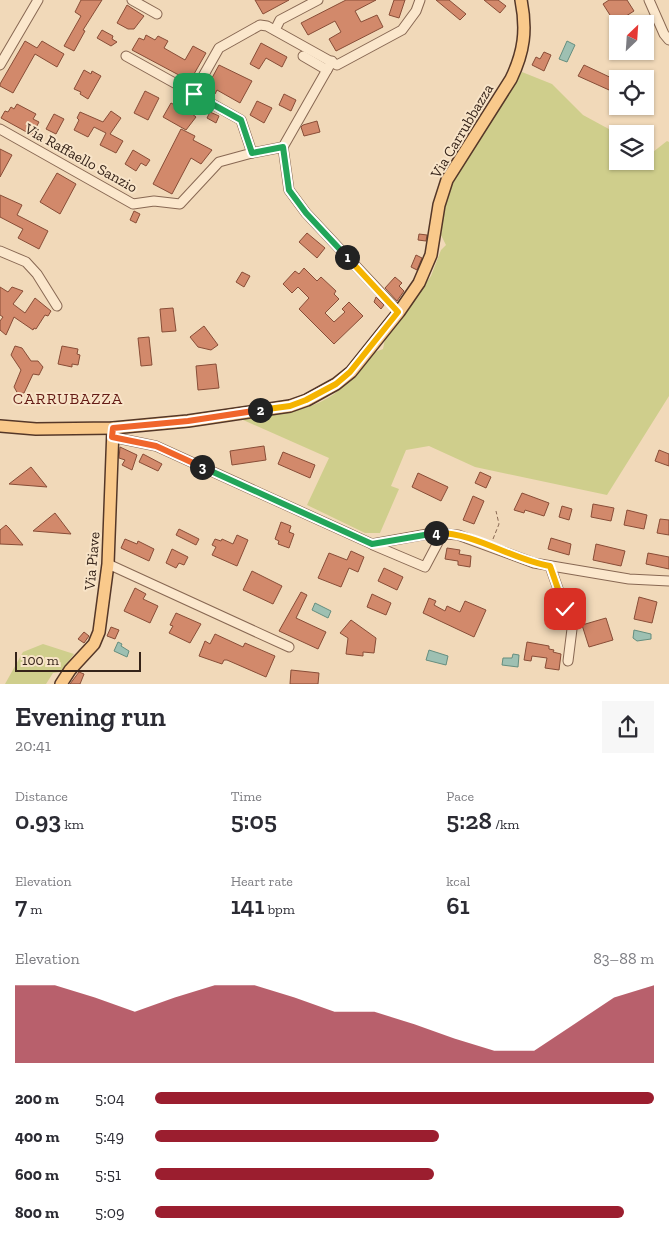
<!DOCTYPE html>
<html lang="en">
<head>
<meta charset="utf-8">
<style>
	body { margin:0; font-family:"Zilla Slab",serif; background:#f7f7f7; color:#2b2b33; height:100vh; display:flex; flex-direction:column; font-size:19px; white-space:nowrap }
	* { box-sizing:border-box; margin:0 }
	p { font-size:16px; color:#7c7c81 }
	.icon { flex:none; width:28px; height:28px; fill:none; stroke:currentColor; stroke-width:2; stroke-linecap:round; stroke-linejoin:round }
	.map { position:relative; height:684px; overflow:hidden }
	.panel { display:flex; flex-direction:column; background:#fff; flex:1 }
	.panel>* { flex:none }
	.needle { width:32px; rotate:25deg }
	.buttons { position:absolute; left:609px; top:15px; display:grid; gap:10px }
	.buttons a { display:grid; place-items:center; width:45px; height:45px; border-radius:0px; background:#fff; box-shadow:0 1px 4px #0004; font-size:25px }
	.scale { position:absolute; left:15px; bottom:12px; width:126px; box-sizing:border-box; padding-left:5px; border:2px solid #352319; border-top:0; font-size:14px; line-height:18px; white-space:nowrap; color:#352319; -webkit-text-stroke:4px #f8e4c8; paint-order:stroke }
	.pin { position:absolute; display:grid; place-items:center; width:42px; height:42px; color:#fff; margin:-21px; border-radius:10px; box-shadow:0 2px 8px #0006 }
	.km { position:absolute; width:25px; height:25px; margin:-12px; border-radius:50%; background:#222; color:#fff; font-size:14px; line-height:25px; text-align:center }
	.round { display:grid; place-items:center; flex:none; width:52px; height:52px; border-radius:0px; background:#f7f7f7 }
	.headline { display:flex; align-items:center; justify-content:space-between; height:85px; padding:0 15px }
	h1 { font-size:28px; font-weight:600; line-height:38px }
	.metrics { display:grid; grid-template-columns:repeat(3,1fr); gap:8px; height:85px; padding:5px 15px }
	.metrics div { display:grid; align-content:center }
	.metrics b { font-size:25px; font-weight:600 }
	.metrics small { font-size:14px; font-weight:400 }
	.metrics p { font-size:14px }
	.chart { height:140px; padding:10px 15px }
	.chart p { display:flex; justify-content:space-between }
	.chart svg { width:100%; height:90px; margin-top:5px; fill:#9b1e2f; opacity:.7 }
	ul { padding:0 15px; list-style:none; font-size:16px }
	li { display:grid; grid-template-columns:80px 60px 1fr; align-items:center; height:38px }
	li i { height:12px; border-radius:6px; background:#9b1e2f }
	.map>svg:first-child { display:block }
	.green { fill:#cfce8c }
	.water { fill:#9ec0b2; stroke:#658e7f }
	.building { fill:#d2896b; stroke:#884d37 }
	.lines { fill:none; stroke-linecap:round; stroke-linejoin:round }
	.minor-casing { stroke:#886853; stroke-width:11 }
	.major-casing { stroke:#543728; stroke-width:14 }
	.path { stroke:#886853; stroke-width:1; stroke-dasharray:4 2.5; stroke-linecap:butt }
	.minor { stroke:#fbe7cc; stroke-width:9 }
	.major { stroke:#f9c98b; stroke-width:11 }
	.split-1-casing { stroke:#fff; stroke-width:10 }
	.split-2-casing { stroke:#fff; stroke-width:10 }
	.split-3-casing { stroke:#fff; stroke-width:10 }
	.split-4-casing { stroke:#fff; stroke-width:10 }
	.split-5-casing { stroke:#fff; stroke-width:10 }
	.split-1 { stroke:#22a559; stroke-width:6 }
	.split-2 { stroke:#f5b400; stroke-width:6 }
	.split-3 { stroke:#f0652b; stroke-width:6 }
	.split-4 { stroke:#22a559; stroke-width:6 }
	.split-5 { stroke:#f5b400; stroke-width:6 }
	.labels { text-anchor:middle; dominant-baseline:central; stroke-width:4; stroke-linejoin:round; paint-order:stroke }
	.street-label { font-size:15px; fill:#352319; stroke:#f8e4c8 }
	.neighbourhood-label { font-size:16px; letter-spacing:1px; fill:#651c15; stroke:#f8e4c8 }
</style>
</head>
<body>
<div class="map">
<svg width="669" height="684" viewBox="0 0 669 684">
	<rect width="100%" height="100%" fill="#f1d9b9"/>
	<g class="green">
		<path d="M522,72L552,84L583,115L618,134V161H645V148L653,152L667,141L669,142V396L607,495L475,467L429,446L406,450L391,486L399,489L380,533H365L307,505L329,458L241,419C273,414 307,413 334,394C350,382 362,366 375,352L383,349L385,339L431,276L441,250L446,245L441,235L446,196L454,179Z"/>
		<polygon points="43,644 74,654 60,672 53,673 46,684 5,684 23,652"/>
	</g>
	<g class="water">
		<polygon points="567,41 575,45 567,62 559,59"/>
		<polygon points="315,603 331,611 328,618 312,610"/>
		<polygon points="634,630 651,634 651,639 637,641 633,638"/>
		<polygon points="118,642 122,644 121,646 129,651 127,657 114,651"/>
		<polygon points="429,650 448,656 446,665 426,660"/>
		<polygon points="513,654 519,655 518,667 502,665 503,658 512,658"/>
	</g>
	<g class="building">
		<polygon points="81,0 102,0 83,30 85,31 74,51 64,46 81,16 75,12"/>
		<polygon points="255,0 289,0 263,14"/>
		<polygon points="346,0 376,0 355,11 361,22 377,15 383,27 336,51 329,39 341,32 335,21 308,35 301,23"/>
		<polygon points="394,0 405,0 399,18 389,15"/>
		<polygon points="436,0 449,0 466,14 460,20"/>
		<polygon points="484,0 498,0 506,6 500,13"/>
		<polygon points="609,0 627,0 634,11 615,23 603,4"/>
		<polygon points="127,5 144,16 134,29 128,29 117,23"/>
		<polygon points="102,30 113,36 112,39 117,42 111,46 97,38"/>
		<polygon points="146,35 155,40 158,36 168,41 164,48 185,60 193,46 206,53 190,81 132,50 139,38 144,40"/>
		<polygon points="25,41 37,48 42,41 64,54 57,67 35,54 13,93 0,86 0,84"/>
		<polygon points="261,43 287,57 282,67 266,58 259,69 250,64"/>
		<polygon points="544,52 551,55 544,71 532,65 536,57 540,59"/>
		<polygon points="219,65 252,81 240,103 217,90 215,94 206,89"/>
		<polygon points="584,65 618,81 618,94 578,76"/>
		<polygon points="84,70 91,74 92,71 101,76 88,99 80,94 81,92 74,89"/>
		<polygon points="145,91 159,98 148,120 134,113"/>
		<polygon points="284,94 296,100 291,111 279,105"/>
		<polygon points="257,101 272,108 264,123 250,115"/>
		<polygon points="171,103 184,110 186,109 196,117 186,130 163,117"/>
		<polygon points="17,104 36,114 33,119 39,122 32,135 1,118 5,111 8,112 11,107 14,109"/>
		<polygon points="624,106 643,106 639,114"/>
		<polygon points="111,111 121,118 110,134 123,141 116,153 100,145 106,133 94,127 88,137 74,130 79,120 77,118 80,112 103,122"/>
		<polygon points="210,112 219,116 216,123 207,118"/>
		<polygon points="54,114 64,119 56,134 46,129"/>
		<polygon points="317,121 320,132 304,136 301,127 303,125"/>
		<polygon points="181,129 195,136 193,140 212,150 201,164 191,158 172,194 153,184"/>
		<polygon points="0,149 12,155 0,177"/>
		<polygon points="133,150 150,160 146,166 141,163 136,171 125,164"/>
		<polygon points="57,173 76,184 60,214 40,202"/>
		<polygon points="0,195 22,205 17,215 48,231 39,249 18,238 23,229 0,217"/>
		<polygon points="134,211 140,214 136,223 130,220"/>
		<polygon points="307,233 325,248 317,258 299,242"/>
		<polygon points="419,234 427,235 426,241 418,240"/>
		<polygon points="416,255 422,258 417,270 411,267"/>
		<polygon points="304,268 317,281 321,277 336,291 334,294 339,299 325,313 334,322 345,312 342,309 349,302 363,316 334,344 299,309 309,298 298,287 292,293 283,284 295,271 299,274"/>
		<polygon points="242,272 250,276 244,287 236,282"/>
		<polygon points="395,277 402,283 399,286 404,291 397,301 385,288"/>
		<polygon points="0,287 8,292 12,287 23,291 13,304 25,313 35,298 51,311 48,316 45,315 36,329 34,328 33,330 14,317 6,335 0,330 0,321 3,317 0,315"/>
		<polygon points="376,297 384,305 381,309 374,302"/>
		<polygon points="173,308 176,331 162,332 160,309"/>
		<polygon points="204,326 218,345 211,350 198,347 190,337"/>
		<polygon points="149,337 152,365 141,366 138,338"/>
		<polygon points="15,346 22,348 31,361 38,361 43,367 39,375 33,374 24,393 18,394 14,387 21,370 11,355"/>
		<polygon points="62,346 78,349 77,354 80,355 78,365 72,364 72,367 58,364"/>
		<polygon points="216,364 219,388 198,390 196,366"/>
		<polygon points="264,446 266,460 232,465 230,451"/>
		<polygon points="120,447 137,455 132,470 122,465 125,460 119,458"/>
		<polygon points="659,450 669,454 669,466 655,461"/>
		<polygon points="283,452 315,465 310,478 278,464"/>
		<polygon points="143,454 162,464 158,471 139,462"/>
		<polygon points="31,467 47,487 9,484"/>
		<polygon points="480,472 491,477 486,488 475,483"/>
		<polygon points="418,473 448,487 441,501 412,487"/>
		<polygon points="522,493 549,503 544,516 525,510 524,513 514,510"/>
		<polygon points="473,496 484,501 474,524 463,520"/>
		<polygon points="593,504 614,508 611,521 591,517"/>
		<polygon points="562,506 572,509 569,520 559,517"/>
		<polygon points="627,510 647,515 644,529 624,525"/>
		<polygon points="55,513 71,534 33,531"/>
		<polygon points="660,519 669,520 669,535 657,533"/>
		<polygon points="281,522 291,526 289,532 294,534 289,548 278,544 279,541 275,539"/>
		<polygon points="6,525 9,528 23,545 0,544 0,530"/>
		<polygon points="179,529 199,539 196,545 176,535"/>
		<polygon points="237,535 248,540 237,566 212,555 216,547 212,545 215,539 221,541 222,539 233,544"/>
		<polygon points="551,538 571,544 569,555 548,549"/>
		<polygon points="125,539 137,544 138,541 154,549 149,561 121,548"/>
		<polygon points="596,544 625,551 621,566 593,560"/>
		<polygon points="447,548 460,550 459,554 471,556 470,567 458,565 458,561 445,559"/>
		<polygon points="172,549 188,557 184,565 179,563 176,568 166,563"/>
		<polygon points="351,551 364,557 358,572 349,568 341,587 318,578 329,553 347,560"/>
		<polygon points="648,553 669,557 669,569 646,564"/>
		<polygon points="384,568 403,577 397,590 378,581"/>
		<polygon points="252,571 282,586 273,604 243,590"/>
		<polygon points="135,588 146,594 143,599 158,606 150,623 124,611"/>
		<polygon points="301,592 307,595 296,618 326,632 318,649 279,631"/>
		<polygon points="372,594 391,603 386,615 367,607"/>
		<polygon points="639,597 657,602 652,623 634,619"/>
		<polygon points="429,598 436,601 434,605 445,611 447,606 460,612 465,601 486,610 474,637 423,613"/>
		<polygon points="176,613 201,624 190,643 169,633 173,626 170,625"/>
		<polygon points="606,618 613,640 589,647 582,625"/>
		<polygon points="351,620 376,638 374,653 363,652 363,656 346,654 348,638 340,633"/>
		<polygon points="111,627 119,630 115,639 107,636"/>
		<polygon points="84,632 89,636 84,643 78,639"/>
		<polygon points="215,634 243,647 245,643 275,656 266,677 227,660 224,660 222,664 199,656 205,641 210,644"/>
		<polygon points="527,642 549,646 549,649 554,650 553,652 561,654 559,670 545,668 547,658 532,656 531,661 524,660"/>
		<polygon points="291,670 319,673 318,684 290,684"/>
		<polygon points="79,672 84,674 80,684 70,684"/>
	</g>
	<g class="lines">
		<defs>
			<g id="minor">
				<polyline points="132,0 157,14"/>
				<polyline points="649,0 664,34 669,40"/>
				<polyline points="275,30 280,20 318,0"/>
				<polyline points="126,56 241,120 252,153"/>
				<polyline points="303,56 327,70"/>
				<polyline points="0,65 38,0"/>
				<polyline points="193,94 219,48 260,25 267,26 337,65 402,30 416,11 420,0"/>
				<polyline points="0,129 133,204 154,201 180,204 219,162 252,153 283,147 289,190 306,213 399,312"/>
				<polyline points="283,147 332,61"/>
				<polyline points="0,251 26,262 37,274 57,306"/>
				<polyline points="112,437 156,446 372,544 433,533 458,535 534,563 629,579 669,581"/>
				<polyline points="373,545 425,567 443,533"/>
				<polyline points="108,564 289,647"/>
				<polyline points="550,566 572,629 568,661"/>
			</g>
			<g id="major">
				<path d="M0,426L36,429L113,428L188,421L290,406L307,400L336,384L351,372L399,312L419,283L431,255L439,205L447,180L511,79C524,52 527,30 521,0"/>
				<polyline points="61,684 70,670 94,644 99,632 108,564 113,428"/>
			</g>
		</defs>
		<use href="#minor" class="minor-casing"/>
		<use href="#major" class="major-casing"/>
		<polyline class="path" points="493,539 499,524 496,511"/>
		<use href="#minor" class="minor"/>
		<use href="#major" class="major"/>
	</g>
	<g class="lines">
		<defs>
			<polyline id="split-1" points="194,94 241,120 252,153 283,147 289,190 306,213 347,257"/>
			<polyline id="split-2" points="260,410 290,406 306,400 336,384 350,372 398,312 347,257"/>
			<polyline id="split-3" points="202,467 156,446 112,437 113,428 188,421 260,410"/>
			<polyline id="split-4" points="202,467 372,544 436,533"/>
			<path id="split-5" d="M436,533C475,532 512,560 550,566L565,609"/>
		</defs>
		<use href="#split-1" class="split-1-casing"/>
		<use href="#split-2" class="split-2-casing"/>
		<use href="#split-3" class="split-3-casing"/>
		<use href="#split-4" class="split-4-casing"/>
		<use href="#split-5" class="split-5-casing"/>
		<use href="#split-1" class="split-1"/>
		<use href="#split-2" class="split-2"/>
		<use href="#split-3" class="split-3"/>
		<use href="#split-4" class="split-4"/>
		<use href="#split-5" class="split-5"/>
	</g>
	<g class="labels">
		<g class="street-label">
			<text transform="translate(462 131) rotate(-59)">Via Carrubbazza</text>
			<text transform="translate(81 158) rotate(29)">Via Raffaello Sanzio</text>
			<text transform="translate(92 561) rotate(-85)">Via Piave</text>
		</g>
		<g class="neighbourhood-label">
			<text x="68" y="398">CARRUBAZZA</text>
		</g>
	</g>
</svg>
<div class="buttons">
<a><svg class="needle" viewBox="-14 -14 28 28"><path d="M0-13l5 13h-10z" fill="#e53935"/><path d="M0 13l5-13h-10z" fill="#7c7c81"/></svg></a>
<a><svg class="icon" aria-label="locate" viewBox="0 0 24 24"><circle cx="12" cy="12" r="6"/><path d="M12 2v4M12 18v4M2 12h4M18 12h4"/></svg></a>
<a><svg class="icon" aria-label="layers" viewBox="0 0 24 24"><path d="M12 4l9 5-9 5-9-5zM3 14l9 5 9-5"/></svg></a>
</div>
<div class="scale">100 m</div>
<div class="pin" style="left:194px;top:94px;background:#1e9e55"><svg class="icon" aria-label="arrive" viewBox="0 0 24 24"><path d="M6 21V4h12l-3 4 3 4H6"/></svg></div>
<div class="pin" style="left:565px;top:609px;background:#d93025"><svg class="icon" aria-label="check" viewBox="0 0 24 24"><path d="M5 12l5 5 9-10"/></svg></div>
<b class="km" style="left:347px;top:257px">1</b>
<b class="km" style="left:260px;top:410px">2</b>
<b class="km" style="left:202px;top:467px">3</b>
<b class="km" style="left:436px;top:533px">4</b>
</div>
<section class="panel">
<div class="headline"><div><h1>Evening run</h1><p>20:41</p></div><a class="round"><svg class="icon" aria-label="share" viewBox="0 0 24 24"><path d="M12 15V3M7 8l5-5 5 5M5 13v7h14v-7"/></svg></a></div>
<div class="metrics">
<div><p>Distance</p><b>0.93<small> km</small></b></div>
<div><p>Time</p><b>5:05</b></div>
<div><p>Pace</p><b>5:28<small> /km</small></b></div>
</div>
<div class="metrics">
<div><p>Elevation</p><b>7<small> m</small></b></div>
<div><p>Heart rate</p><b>141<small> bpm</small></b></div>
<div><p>kcal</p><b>61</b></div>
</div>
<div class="chart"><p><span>Elevation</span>83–88 m</p>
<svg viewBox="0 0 160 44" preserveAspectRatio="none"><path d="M0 44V6L10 6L20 12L30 19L40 12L50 6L60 6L70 12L80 19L90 19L100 25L110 32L120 38L130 38L140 25L150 12L160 6V44z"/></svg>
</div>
<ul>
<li><b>200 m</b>5:04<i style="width:100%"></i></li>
<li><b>400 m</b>5:49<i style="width:57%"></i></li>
<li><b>600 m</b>5:51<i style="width:56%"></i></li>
<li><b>800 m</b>5:09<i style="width:94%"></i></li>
</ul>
</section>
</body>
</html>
